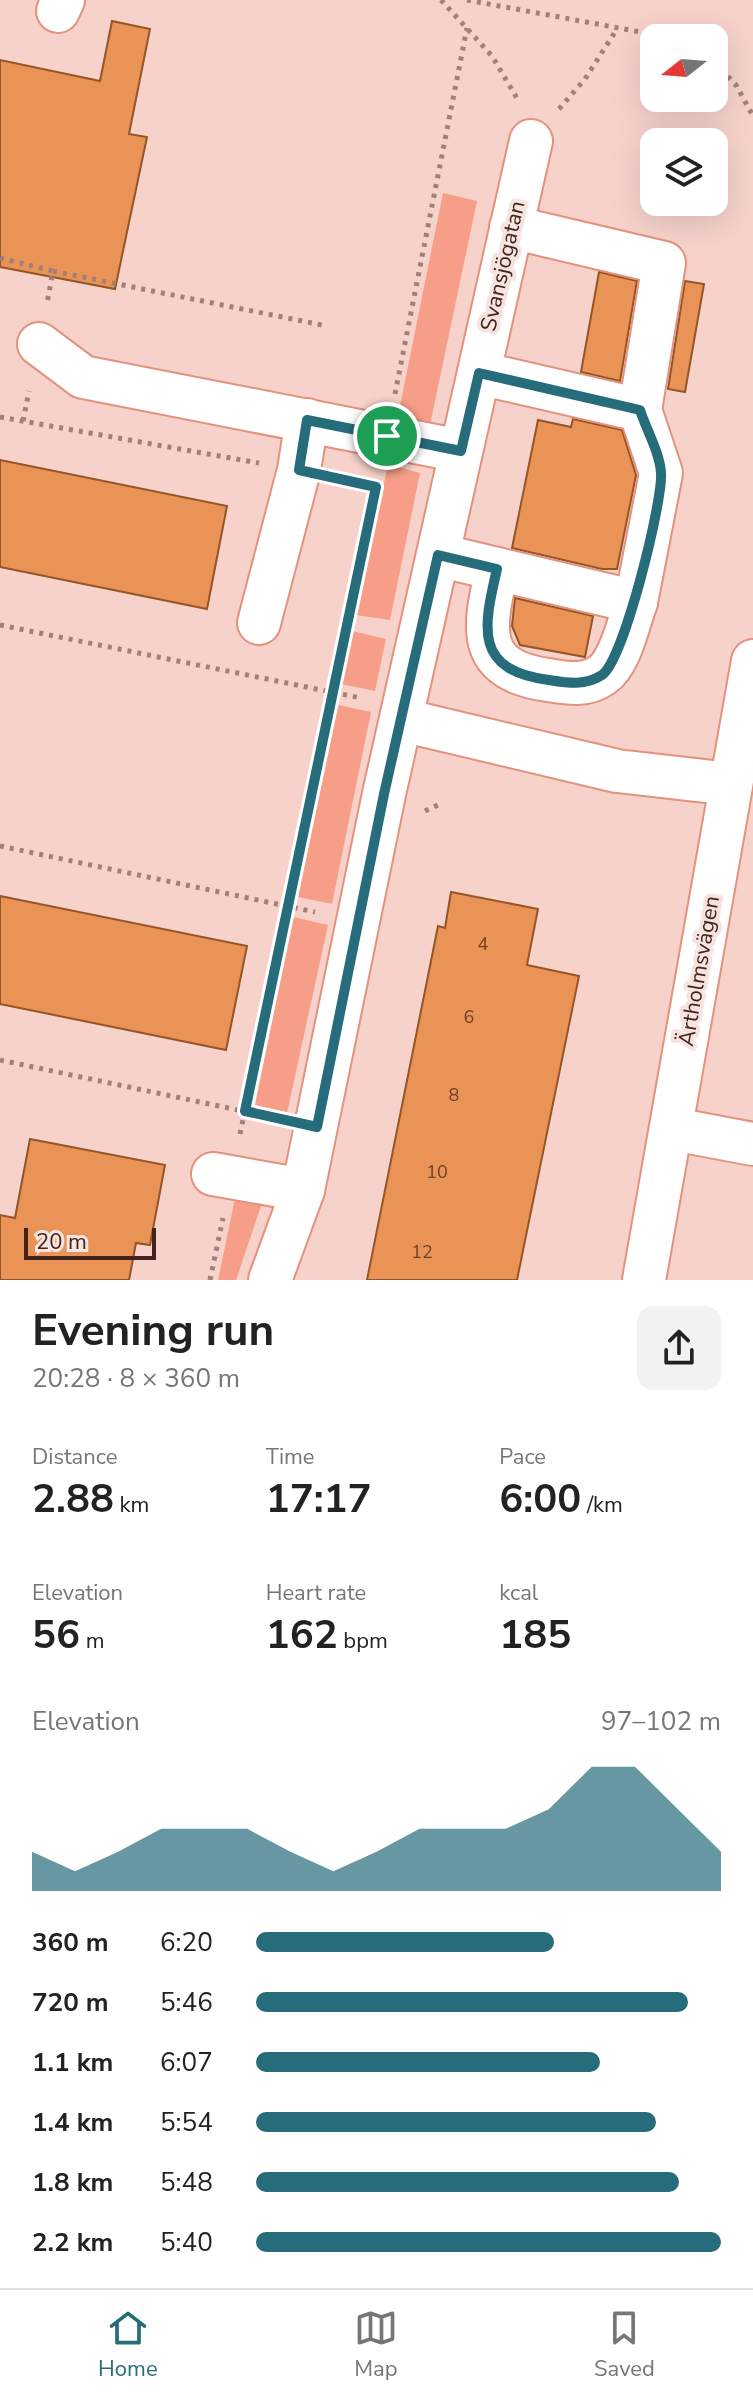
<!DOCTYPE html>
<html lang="en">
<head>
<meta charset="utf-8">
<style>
	body { margin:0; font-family:"Nunito Sans",sans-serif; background:#f2f2f2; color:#222; height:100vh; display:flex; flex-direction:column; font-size:30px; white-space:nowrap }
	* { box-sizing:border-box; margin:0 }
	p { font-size:26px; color:#767676 }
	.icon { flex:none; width:44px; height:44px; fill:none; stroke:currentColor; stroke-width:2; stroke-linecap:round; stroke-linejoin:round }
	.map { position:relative; height:1280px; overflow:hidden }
	.side { display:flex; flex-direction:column; background:#fff; flex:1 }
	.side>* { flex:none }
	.needle { width:52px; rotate:253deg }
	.tools { position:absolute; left:640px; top:24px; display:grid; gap:16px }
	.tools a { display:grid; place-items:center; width:88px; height:88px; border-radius:16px; background:#fff; box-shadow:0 8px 32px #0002; font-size:40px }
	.scale { position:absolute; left:24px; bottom:20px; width:132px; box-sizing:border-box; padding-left:8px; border:4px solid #44231c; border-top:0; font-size:22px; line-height:28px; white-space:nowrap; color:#44231c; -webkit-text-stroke:6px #f6e4e0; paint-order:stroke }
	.pin { position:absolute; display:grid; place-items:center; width:68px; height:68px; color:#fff; margin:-34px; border:4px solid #fff; border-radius:50%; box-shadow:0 2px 8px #0007 }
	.round { display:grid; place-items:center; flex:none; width:84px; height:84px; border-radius:16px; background:#f2f2f2 }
	.overview { display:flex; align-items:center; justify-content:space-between; height:136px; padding:0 32px }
	h1 { font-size:44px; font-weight:700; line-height:60px }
	.metrics { display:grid; grid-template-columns:repeat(3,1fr); gap:12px; height:136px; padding:8px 32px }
	.metrics div { display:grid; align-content:center }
	.metrics b { font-size:40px; font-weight:700 }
	.metrics small { font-size:22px; font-weight:400 }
	.metrics p { font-size:22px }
	.chart { height:224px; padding:16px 32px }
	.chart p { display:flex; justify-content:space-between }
	.chart svg { width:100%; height:144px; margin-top:8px; fill:#266c7b; opacity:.7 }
	ul { padding:0 32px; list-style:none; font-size:26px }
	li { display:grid; grid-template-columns:128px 96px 1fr; align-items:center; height:60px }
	li i { height:20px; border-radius:10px; background:#266c7b }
	.menu { display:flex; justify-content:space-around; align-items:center; height:112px; border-top:2px solid #e0e0e0; background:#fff; font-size:22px; color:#767676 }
	.menu a { display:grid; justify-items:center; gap:4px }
	.menu .active { color:#266c7b }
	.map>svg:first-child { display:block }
	.green { fill:#f69e88 }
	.building { fill:#ea9357; stroke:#955526; stroke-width:2 }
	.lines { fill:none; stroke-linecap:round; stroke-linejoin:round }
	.minor-casing { stroke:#e3927e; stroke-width:46 }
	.path { stroke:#a28078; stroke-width:5; stroke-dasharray:4 6; stroke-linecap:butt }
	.minor { stroke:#fff; stroke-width:42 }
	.route-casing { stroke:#fff; stroke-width:16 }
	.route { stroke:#266c7b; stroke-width:10 }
	.labels { text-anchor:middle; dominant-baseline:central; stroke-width:8; stroke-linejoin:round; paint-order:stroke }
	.number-label { font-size:18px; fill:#6e3f2b }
	.street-label { font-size:22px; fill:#44231c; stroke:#f6e4e0 }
</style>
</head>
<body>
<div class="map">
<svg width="753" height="1280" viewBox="0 0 753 1280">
	<rect width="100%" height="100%" fill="#f6d2ca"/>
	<g class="green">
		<polygon points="443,193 477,201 430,425 397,421"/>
		<polygon points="388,464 420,473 390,620 356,615"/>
		<polygon points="352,631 386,639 375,691 341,684"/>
		<polygon points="338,705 371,712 332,904 298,897"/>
		<polygon points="293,917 328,925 287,1113 255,1106"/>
		<polygon points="236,1194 263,1200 236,1280 218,1280"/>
	</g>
	<g class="building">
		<polygon points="112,21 150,29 129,134 147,137 115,289 0,267 0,60 100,81"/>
		<polygon points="599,272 637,281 620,381 581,372"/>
		<polygon points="685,281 704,284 685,392 668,389"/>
		<polygon points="573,419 622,430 636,475 617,569 602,569 512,548 538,420 571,427"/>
		<polygon points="0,460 227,506 207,609 0,567"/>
		<polygon points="515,598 593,616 585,657 520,645 512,626"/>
		<polygon points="451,892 538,909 527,965 579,976 517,1280 367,1280 438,926 445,928"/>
		<polygon points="0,896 247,946 226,1050 0,1004"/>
		<polygon points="30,1139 165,1165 150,1245 136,1243 129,1280 0,1280 0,1215 15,1218"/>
	</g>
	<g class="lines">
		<defs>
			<g id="minor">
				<polyline points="58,11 63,0"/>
				<polyline points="39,344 83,377 461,451"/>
				<polyline points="479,373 640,410 664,263 511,227"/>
				<polyline points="438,555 636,602 661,473 640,410"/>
				<path d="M497,569C484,627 474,670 548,680C567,683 585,687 602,675C621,662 628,623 636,602"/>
				<polyline points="259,623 299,470 307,420"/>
				<polyline points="402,720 617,771 731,784"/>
				<polyline points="673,1129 753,1144"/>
				<polyline points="213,1174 303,1190"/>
				<polyline points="270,1280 303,1190 384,794 531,141"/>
				<polyline points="644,1280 753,661"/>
			</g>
		</defs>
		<use href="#minor" class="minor-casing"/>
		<g class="path">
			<polyline points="441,0 492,56 518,100"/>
			<polyline points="467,0 673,38"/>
			<polyline points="714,62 736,85 753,116"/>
			<polyline points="559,109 585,79 617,29"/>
			<polyline points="0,258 53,271 47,303"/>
			<polyline points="53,271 327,326"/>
			<polyline points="395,394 467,28"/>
			<polyline points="0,417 259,463"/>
			<polyline points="23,421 29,391"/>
			<polyline points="339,479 376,487"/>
			<polyline points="0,625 361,698"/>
			<polyline points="425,811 438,805"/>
			<polyline points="0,846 315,912"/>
			<polyline points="0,1060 276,1118"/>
			<polyline points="240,1134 378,479"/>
			<polyline points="210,1280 223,1218"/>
		</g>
		<use href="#minor" class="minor"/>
	</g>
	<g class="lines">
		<defs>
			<path id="route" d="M479,373L640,410C646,429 660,453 661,473C663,501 624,660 602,675C585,686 568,683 549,680C474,670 483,629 497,569L438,555L384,794L317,1127L245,1111L376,487L299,470L307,420L461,451Z"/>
		</defs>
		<use href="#route" class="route-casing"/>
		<use href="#route" class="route"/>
	</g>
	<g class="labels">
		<g class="number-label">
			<text x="483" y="944">4</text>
			<text x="469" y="1017">6</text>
			<text x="454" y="1095">8</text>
			<text x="437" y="1172">10</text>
			<text x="422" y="1252">12</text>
		</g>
		<g class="street-label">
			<text transform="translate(503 266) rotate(-77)">Svansjögatan</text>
			<text transform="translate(699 971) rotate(-80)">Ärtholmsvägen</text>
		</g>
	</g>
</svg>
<div class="tools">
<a><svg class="needle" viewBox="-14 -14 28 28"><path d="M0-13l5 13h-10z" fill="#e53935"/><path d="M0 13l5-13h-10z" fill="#767676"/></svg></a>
<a><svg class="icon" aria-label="layers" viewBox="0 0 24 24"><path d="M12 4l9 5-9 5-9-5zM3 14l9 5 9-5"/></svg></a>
</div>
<div class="scale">20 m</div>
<div class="pin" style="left:387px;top:436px;background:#1e9e55"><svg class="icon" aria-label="arrive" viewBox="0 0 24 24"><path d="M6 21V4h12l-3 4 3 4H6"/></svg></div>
</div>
<section class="side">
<div class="overview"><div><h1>Evening run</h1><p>20:28 · 8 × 360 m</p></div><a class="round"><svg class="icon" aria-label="share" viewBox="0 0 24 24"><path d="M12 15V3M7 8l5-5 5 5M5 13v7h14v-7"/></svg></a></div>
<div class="metrics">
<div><p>Distance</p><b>2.88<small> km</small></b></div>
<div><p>Time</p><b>17:17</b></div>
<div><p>Pace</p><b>6:00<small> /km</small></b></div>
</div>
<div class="metrics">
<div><p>Elevation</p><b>56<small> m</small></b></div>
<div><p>Heart rate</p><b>162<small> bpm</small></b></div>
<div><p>kcal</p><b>185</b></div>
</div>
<div class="chart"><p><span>Elevation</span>97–102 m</p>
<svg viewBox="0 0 160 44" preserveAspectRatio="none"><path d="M0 44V32L10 38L20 32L30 25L40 25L50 25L60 32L70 38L80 32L90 25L100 25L110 25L120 19L130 6L140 6L150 19L160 32V44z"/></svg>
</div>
<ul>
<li><b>360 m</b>6:20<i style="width:64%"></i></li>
<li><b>720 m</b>5:46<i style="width:93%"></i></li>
<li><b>1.1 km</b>6:07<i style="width:74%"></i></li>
<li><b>1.4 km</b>5:54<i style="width:86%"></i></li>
<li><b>1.8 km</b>5:48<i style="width:91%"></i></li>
<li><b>2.2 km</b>5:40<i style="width:100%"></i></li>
</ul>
</section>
<nav class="menu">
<a class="active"><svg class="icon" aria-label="home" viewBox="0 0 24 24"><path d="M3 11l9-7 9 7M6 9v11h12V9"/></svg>Home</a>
<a><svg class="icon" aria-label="map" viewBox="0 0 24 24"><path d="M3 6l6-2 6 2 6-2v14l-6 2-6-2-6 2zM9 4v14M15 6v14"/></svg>Map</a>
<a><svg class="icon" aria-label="saved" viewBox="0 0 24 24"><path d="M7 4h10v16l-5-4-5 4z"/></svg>Saved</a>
</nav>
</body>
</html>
